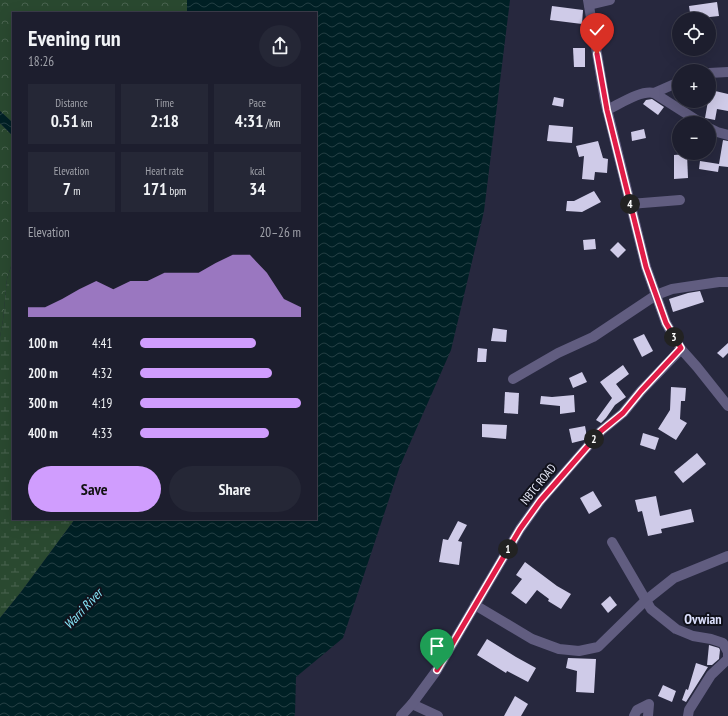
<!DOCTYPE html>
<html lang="en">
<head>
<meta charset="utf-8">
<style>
	body { margin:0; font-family:"PT Sans Narrow",sans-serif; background:#252736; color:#f1f3f6; height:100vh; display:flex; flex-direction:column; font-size:15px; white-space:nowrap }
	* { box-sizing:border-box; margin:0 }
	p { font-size:13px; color:#a0a2aa }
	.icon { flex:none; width:22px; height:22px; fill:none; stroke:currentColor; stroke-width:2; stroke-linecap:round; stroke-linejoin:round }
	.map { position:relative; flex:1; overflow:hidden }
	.details { position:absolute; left:12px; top:12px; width:305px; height:508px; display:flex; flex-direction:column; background:#1d1e2e; border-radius:0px; box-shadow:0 4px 16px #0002,0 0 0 1px #3b3c4a }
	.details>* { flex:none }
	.buttons { position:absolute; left:672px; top:12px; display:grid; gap:8px }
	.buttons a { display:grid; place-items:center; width:44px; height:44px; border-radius:50%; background:#1d1e2e; box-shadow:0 4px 16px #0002,0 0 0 1px #3b3c4a; font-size:20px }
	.pin { position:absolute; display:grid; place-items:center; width:34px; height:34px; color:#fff; margin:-41px -17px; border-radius:50% 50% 50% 0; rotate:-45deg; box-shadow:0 0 4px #0007 }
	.pin .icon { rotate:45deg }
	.km { position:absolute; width:20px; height:20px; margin:-10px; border-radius:50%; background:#222; color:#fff; font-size:11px; line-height:20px; text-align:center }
	.round { display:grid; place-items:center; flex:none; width:42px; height:42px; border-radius:21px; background:#252736 }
	.summary { display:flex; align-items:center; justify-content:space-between; height:68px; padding:0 16px }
	h1 { font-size:22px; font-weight:800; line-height:30px }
	.figures { display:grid; grid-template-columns:repeat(3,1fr); gap:6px; height:68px; padding:4px 16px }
	.figures div { display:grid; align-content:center; border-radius:0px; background:#252736; text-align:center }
	.figures b { font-size:17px; font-weight:800 }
	.figures small { font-size:11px; font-weight:400 }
	.figures p { font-size:11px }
	.chart { height:112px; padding:8px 16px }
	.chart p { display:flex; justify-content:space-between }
	.chart svg { width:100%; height:72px; margin-top:4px; fill:#d09dfe; opacity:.7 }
	.button { display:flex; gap:8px; margin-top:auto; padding:8px 16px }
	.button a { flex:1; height:46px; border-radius:24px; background:#d09dfe; color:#111; font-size:16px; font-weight:800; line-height:46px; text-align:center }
	.button a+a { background:#252736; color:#f1f3f6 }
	ul { padding:0 16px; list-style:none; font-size:13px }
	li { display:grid; grid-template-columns:64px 48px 1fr; align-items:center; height:30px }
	li i { height:10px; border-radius:5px; background:#d09dfe }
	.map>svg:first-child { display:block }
	.forest { fill:url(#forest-crowns) }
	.wetland { fill:url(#wetland-marsh) }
	.water { fill:url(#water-waves) }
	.building { fill:#cfcbe8 }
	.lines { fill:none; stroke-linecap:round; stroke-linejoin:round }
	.minor { stroke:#615d80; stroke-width:10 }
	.route-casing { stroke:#fff; stroke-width:8 }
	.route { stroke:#e11d48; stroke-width:5 }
	.labels { text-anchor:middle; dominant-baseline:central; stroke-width:4; stroke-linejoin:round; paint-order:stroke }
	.street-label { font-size:12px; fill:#e6e8f7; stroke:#11121c }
	.water-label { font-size:13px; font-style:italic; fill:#88e9fb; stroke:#11121c }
	.quarter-label { font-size:14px; font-weight:bold; fill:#dce0fd; stroke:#11121c }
</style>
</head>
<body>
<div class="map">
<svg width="728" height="716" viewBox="0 0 728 716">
	<defs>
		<pattern id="forest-crowns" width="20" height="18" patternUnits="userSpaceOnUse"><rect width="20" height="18" fill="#2a4930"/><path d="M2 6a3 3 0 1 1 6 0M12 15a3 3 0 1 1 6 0" fill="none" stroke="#49634f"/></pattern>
		<pattern id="wetland-marsh" width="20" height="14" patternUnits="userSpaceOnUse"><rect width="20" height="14" fill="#2a4930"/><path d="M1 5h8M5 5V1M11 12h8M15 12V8" fill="none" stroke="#49634f"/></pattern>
		<pattern id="water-waves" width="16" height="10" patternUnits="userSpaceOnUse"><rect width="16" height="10" fill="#002025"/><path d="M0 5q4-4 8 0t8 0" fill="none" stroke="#254045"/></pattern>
	</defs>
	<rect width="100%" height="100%" fill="#27283e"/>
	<g class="forest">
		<polygon points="0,0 187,0 187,13 13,13 13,123 0,111"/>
		<polygon points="0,123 13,136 13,260 7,279 3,320 0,337"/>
	</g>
	<polygon class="wetland" points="13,260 13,519 75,519 21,592 0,618 0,337 3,320 7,279"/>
	<g class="water">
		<polygon points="187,0 510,0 484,211 451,350 400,466 343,638 296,677 295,715 294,716 0,716 0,618 21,592 75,519 316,519 316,13 187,13"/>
		<polygon points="0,111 13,123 13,136 0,123"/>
	</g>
	<g class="building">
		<polygon points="717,2 719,16 691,19 689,6"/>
		<polygon points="552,6 583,10 582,24 550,20"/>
		<polygon points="573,48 585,48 585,67 574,67"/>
		<polygon points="711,90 728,94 728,111 717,109 715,120 705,118 708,101 709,101"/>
		<polygon points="554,97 564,99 563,107 552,105"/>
		<polygon points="652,99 664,107 658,115 643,104 646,100"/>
		<polygon points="549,125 573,127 572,143 547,141"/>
		<polygon points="644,129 646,138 632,141 631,132"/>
		<polygon points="723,140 728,141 728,167 719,166 718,172 699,169 700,161 719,164"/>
		<polygon points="598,141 603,158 608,159 607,173 595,172 594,180 582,179 584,156 579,157 576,146"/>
		<polygon points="687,154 688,178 674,179 674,155"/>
		<polygon points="594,191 601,202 582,212 566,211 567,201 574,201"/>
		<polygon points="595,239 596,249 584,250 583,240"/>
		<polygon points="618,242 626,250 618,258 610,250"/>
		<polygon points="700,291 704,302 673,312 669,299 688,293"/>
		<polygon points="493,328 507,330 506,342 491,341"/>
		<polygon points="644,334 653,351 642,357 633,339"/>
		<polygon points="728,343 728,353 723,358 717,353"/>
		<polygon points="478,348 487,349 486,362 477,362"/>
		<polygon points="623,365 629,374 616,384 626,397 615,405 606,418 601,423 596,420 612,398 600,382"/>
		<polygon points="582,372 587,382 573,388 569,378"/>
		<polygon points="671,387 686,388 685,401 681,401 680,419 687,423 676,440 658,429 670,410"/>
		<polygon points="505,392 519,393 518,414 504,413"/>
		<polygon points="574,395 575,412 560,414 560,406 540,404 541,396 552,397"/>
		<polygon points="482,424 507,425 506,439 482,437"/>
		<polygon points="585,426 587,437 584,440 572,443 569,429"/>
		<polygon points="643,433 659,438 655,450 640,445"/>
		<polygon points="697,453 706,464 683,483 674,472"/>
		<polygon points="593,491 602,506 589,514 580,498"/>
		<polygon points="656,496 660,516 691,509 694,522 661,529 662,533 648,536 642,511 638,512 635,500"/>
		<polygon points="458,521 467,525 458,541 462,542 459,565 439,562 443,539 448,540"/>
		<polygon points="525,562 557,586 571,594 561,609 548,601 549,599 537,590 526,604 511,593 522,579 516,575"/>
		<polygon points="610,596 617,605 608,613 601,604"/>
		<polygon points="487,639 516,657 536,668 528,682 507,671 506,673 477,655"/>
		<polygon points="709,645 719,648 720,650 719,659 712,665 707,665"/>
		<polygon points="568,658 596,659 594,693 576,692 577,671 566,668"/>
		<polygon points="696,663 708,667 686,702 682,700 686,689 688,690"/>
		<polygon points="663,685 676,691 672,702 658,696"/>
		<polygon points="515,696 528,704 521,716 504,716"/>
	</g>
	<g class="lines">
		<g class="minor">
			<polyline points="588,0 605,101 646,267 666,323 681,349 697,367 728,406"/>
			<polyline points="589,5 610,0"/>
			<polyline points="709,73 728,72"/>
			<polyline points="654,93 679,82"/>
			<path d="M607,110C620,104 640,90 654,93L701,123"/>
			<polyline points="709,128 717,132 728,135"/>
			<polyline points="630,204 680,200"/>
			<polyline points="513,379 558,353 593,337 656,295 672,289 719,282 728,282"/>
			<polyline points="612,542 651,609 676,629 693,636 711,639 723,643 728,652 728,658"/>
			<polyline points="475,605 532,639 559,649 579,651 598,647 645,601 674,578 728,556"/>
			<polyline points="412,704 438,716"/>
			<polyline points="401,716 412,704 437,670 520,529 540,501 601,431 623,413 641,391 681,349"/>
			<polyline points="634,716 637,710 649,704 648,716"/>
			<polyline points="688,716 689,710 711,675 728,659"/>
		</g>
	</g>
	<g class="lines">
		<defs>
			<polyline id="route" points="437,670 520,529 540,501 601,431 623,413 641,391 681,348 666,323 646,267 607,110 597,54"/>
		</defs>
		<use href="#route" class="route-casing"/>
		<use href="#route" class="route"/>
	</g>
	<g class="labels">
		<g class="street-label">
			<text transform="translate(538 484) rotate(-51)">NBTC ROAD</text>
		</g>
		<g class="water-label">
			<text transform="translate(83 609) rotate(-47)">Warri River</text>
		</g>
		<g class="quarter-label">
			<text x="703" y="619">Ovwian</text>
		</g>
	</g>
</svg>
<div class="buttons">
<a><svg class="icon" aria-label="locate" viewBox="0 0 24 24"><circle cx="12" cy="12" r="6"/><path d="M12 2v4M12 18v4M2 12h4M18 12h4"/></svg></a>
<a>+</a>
<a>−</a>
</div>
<div class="pin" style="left:437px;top:670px;background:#1e9e55"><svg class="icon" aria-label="arrive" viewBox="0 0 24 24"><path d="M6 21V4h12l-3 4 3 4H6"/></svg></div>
<div class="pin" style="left:597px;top:54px;background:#d93025"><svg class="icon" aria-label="check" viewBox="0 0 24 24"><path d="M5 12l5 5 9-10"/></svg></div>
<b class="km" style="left:508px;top:549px">1</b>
<b class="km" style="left:594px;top:439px">2</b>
<b class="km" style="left:674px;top:337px">3</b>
<b class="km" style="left:630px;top:204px">4</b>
<section class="details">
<div class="summary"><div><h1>Evening run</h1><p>18:26</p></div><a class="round"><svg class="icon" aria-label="share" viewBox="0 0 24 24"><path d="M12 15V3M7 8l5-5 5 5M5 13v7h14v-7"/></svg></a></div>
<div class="figures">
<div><p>Distance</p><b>0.51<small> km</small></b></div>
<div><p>Time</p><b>2:18</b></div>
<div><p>Pace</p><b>4:31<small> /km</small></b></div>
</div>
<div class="figures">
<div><p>Elevation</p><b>7<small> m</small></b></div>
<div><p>Heart rate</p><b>171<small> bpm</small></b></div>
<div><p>kcal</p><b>34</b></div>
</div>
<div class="chart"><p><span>Elevation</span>20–26 m</p>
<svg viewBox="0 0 160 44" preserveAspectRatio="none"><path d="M0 44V38L10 38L20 33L30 27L40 22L50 27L60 22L70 22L80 17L90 17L100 17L110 11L120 6L130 6L140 17L150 33L160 38V44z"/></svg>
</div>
<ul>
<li><b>100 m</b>4:41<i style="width:72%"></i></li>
<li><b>200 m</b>4:32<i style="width:82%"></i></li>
<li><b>300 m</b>4:19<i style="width:100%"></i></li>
<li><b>400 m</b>4:33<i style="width:80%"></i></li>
</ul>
<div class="button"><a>Save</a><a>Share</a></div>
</section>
</div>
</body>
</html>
